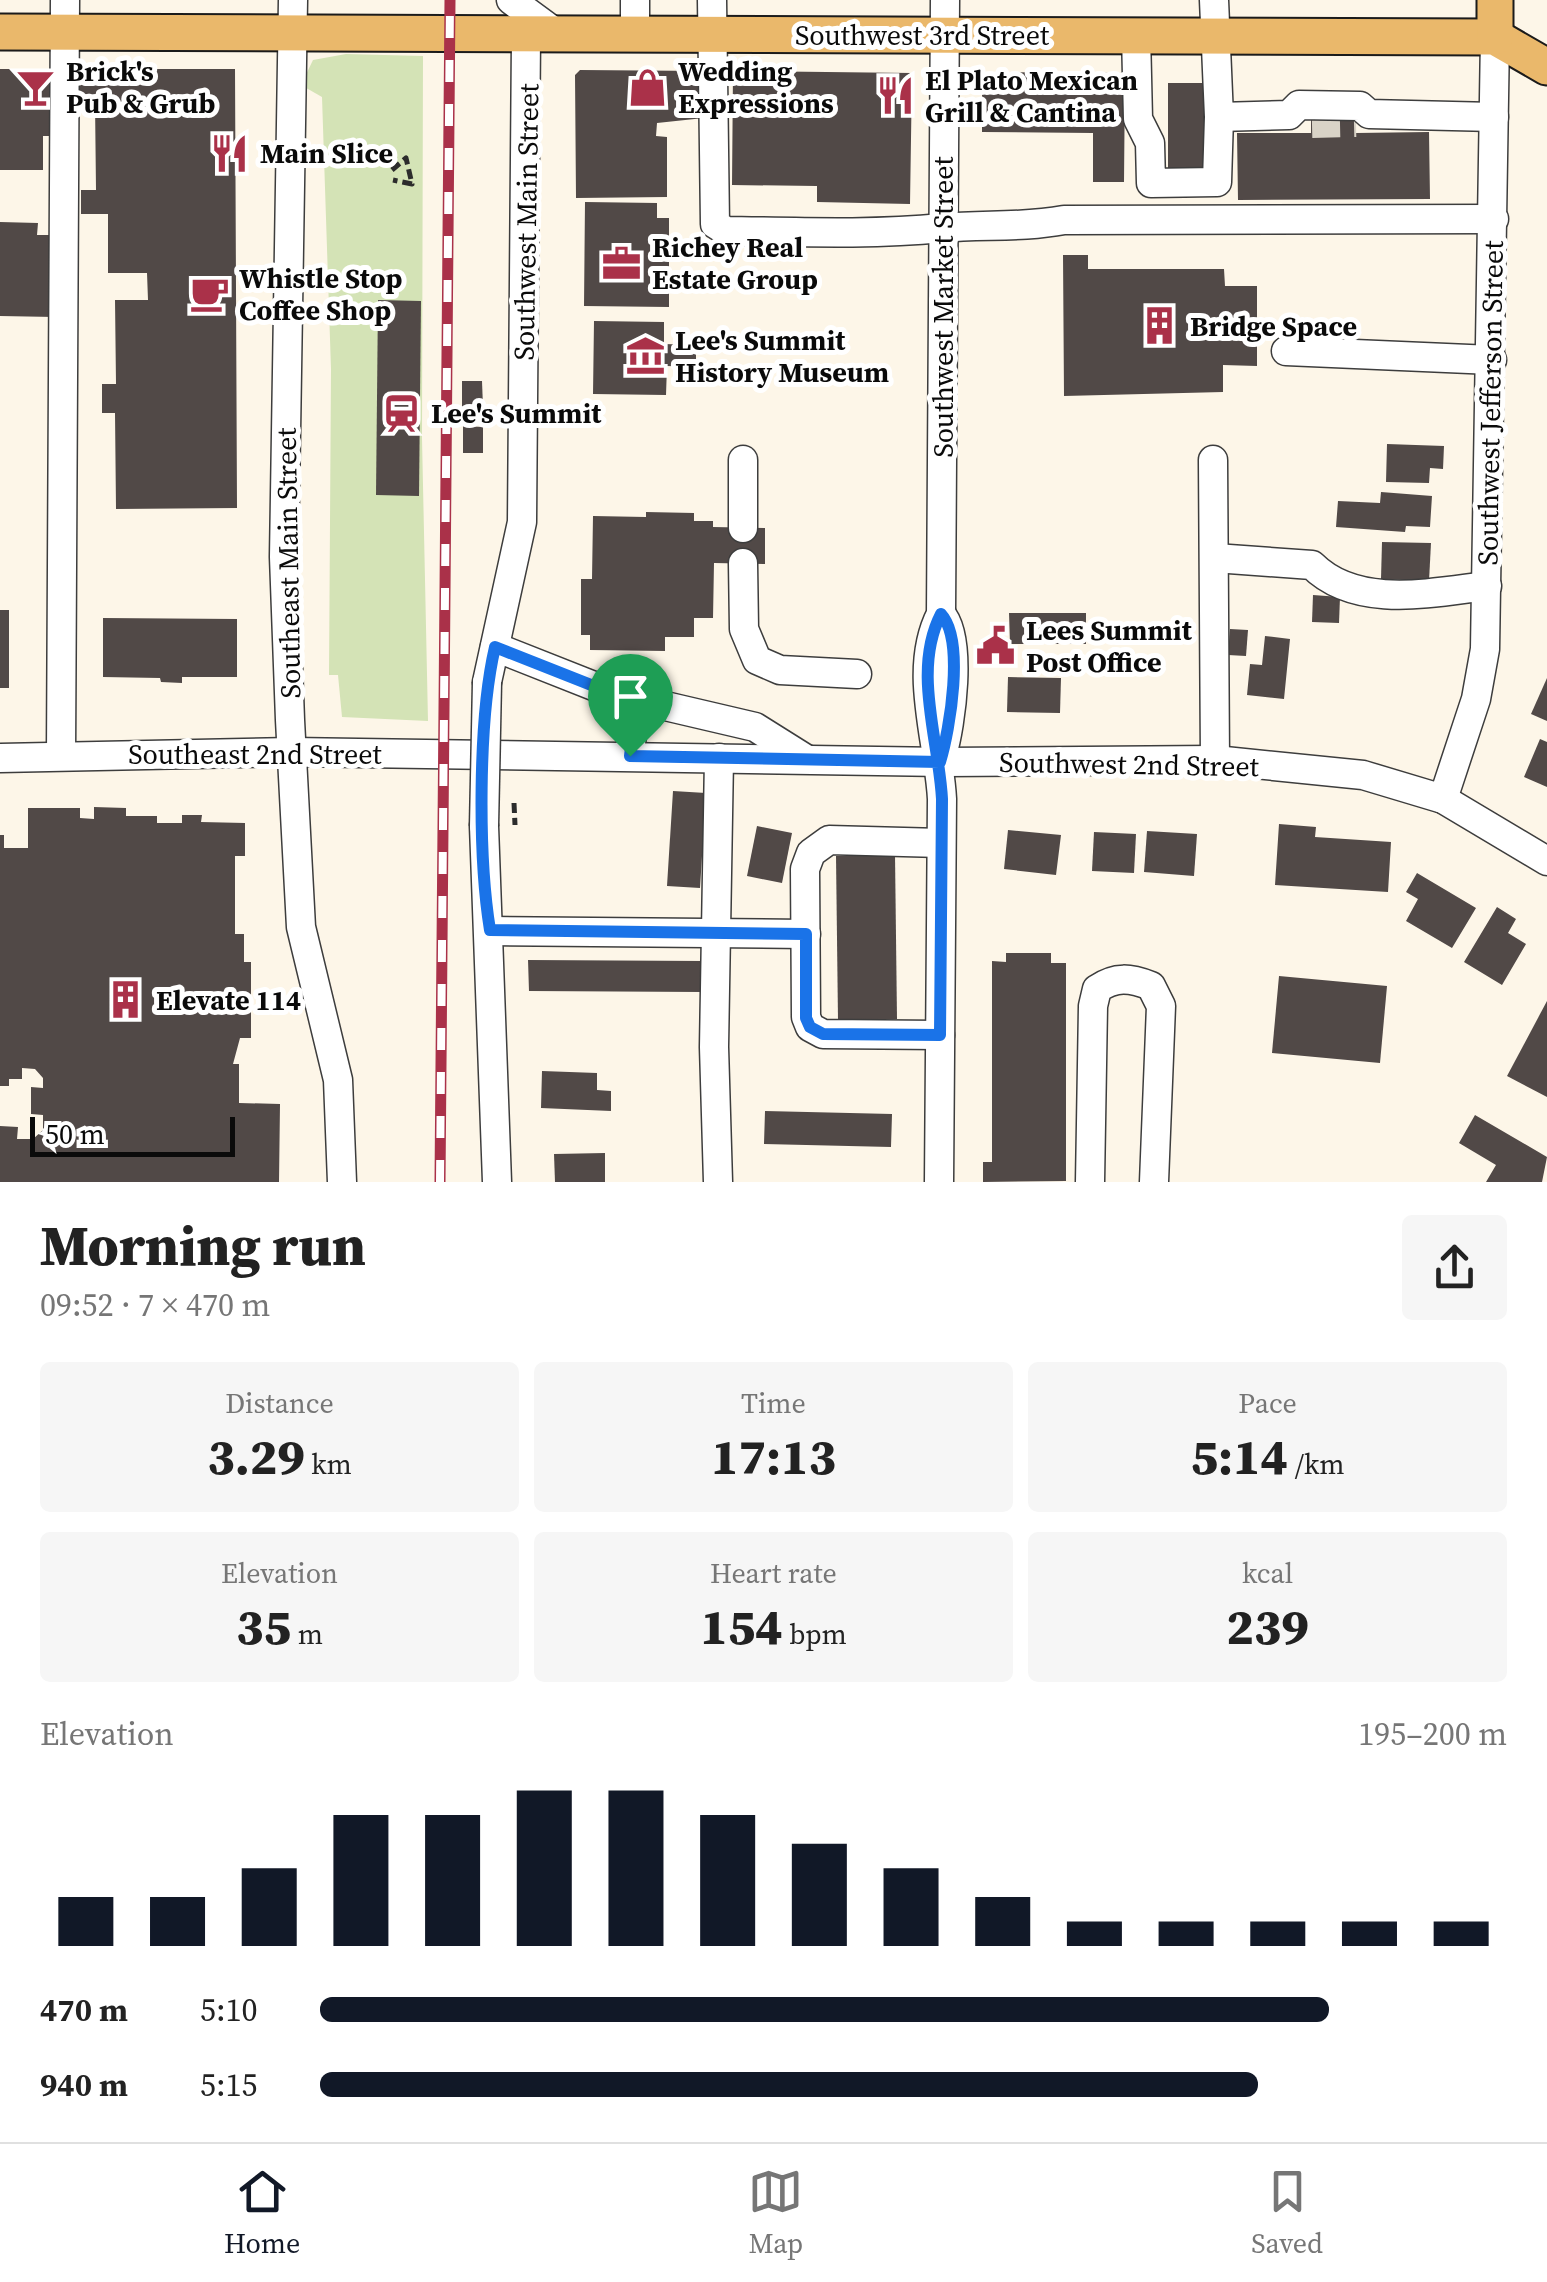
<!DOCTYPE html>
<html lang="en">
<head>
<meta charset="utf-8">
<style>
	body { margin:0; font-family:"Source Serif 4",serif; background:#f6f6f6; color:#222; height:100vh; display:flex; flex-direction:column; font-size:38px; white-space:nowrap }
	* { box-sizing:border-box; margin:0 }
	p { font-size:32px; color:#767676 }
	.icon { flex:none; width:55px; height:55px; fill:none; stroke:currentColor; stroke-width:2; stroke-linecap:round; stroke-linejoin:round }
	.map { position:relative; height:1182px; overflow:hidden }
	.panel { display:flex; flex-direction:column; background:#fff; flex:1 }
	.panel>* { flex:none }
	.scale { position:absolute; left:30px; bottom:25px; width:205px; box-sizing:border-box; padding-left:10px; border:5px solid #0a0a0a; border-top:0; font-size:28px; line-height:35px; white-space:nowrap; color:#0a0a0a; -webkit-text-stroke:8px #fff; paint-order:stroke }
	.pin { position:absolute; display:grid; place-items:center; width:85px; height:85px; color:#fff; margin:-102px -42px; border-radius:50% 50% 50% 0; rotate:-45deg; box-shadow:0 0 10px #0007 }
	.pin .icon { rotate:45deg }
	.round { display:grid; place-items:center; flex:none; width:105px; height:105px; border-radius:10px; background:#f6f6f6 }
	.overview { display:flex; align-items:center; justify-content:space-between; height:170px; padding:0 40px }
	h1 { font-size:55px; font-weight:800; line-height:75px }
	.figures { display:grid; grid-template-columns:repeat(3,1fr); gap:15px; height:170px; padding:10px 40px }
	.figures div { display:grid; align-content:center; border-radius:10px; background:#f6f6f6; text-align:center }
	.figures b { font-size:50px; font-weight:800 }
	.figures small { font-size:28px; font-weight:400 }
	.figures p { font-size:28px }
	.chart { height:280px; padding:20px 40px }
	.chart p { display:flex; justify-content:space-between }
	.chart svg { width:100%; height:180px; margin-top:10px; stroke:#111827; stroke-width:6 }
	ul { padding:0 40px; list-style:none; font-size:32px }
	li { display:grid; grid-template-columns:160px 120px 1fr; align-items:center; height:75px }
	li i { height:25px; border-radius:12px; background:#111827 }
	.tab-bar { display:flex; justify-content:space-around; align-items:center; height:140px; border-top:2px solid #e0e0e0; background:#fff; font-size:28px; color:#767676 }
	.tab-bar a { display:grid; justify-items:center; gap:5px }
	.tab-bar .current { color:#111827 }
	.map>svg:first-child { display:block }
	.green { fill:#d4e3b6 }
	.building { fill:#514947 }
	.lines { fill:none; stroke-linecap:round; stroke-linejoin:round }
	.minor-tunnel { stroke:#d9d3c7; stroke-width:28; stroke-dasharray:28 14; stroke-linecap:butt }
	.minor-casing { stroke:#3d3d3d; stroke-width:31 }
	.major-casing { stroke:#1b1b1b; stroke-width:39 }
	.path { stroke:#2c2c2c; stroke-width:5; stroke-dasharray:10 5; stroke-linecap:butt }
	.minor { stroke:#fff; stroke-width:28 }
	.major { stroke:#eab86b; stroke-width:35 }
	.rail-casing { stroke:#aa3149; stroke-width:11 }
	.rail { stroke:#fff; stroke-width:8; stroke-dasharray:22; stroke-linecap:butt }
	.minor-bridge-casing { stroke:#3d3d3d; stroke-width:31; stroke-linecap:butt }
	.minor-bridge { stroke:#fff; stroke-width:28 }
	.route-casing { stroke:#fff; stroke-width:20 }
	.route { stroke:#1a73e8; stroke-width:12 }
	.labels { text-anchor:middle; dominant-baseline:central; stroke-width:10; stroke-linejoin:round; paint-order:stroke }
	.street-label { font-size:28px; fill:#0a0a0a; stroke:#fff }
	.poi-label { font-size:28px; font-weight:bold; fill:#0a0a0a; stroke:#fff; text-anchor:start }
</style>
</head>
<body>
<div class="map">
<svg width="1547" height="1182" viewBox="0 0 1547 1182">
	<rect width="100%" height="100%" fill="#fdf6e8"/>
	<polygon class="green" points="346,54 423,56 422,438 428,721 342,717 338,675 329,675 331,369 322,97 301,85 313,60"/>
	<g class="building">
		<polygon points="0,69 52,69 53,136 43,136 43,170 0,170"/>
		<polygon points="78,69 235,69 237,508 116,509 115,413 102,413 102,384 116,384 115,300 148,300 147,273 108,273 108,214 81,214 81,190 96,190 95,102 78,102"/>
		<polygon points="580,70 704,71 704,118 657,123 656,136 667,137 667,197 576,198 575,75"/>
		<polygon points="733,71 912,73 910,204 817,202 817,186 732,185"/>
		<polygon points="982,72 1125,73 1124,182 1093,182 1093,133 982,132"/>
		<polygon points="1168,83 1205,83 1206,170 1168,170"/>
		<polygon points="1311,114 1356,114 1356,133 1429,132 1430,199 1238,200 1237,133 1311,133"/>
		<polygon points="585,202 657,203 657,218 669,218 669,307 584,306"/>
		<polygon points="0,222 38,223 37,235 57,235 55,317 0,316"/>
		<polygon points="1063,255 1088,255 1088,269 1224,269 1225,286 1257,286 1257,366 1223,365 1223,392 1064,396"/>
		<polygon points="378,300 421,301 419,496 376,495"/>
		<polygon points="594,321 664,322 664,344 696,345 696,367 667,366 666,395 593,394"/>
		<polygon points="462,381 482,381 483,407 462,407"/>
		<polygon points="463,426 483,427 483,453 463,453"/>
		<polygon points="1387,444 1444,446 1443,469 1430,468 1429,483 1386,482"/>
		<polygon points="1381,492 1432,496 1430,527 1406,526 1405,532 1336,527 1338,501 1380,503"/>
		<polygon points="646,512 694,513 694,521 713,521 713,527 765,528 765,564 714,563 713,618 694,618 694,637 665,637 665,651 590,650 590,635 581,635 581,579 592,579 593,516 646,517"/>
		<polygon points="1382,542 1431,543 1429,581 1381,579"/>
		<polygon points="1313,595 1340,597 1339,623 1312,622"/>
		<rect x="0" y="610" width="9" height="78"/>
		<polygon points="1009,613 1086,613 1086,644 1010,644"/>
		<polygon points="103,618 237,619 237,677 182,677 182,683 161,682 160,678 103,677"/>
		<polygon points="1230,629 1248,630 1246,656 1228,655"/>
		<polygon points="1265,636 1290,639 1284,699 1247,695 1250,664 1262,665"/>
		<polygon points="1008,677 1061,678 1060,713 1007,712"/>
		<polygon points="1547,678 1547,721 1531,714"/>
		<polygon points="1540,739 1547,742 1547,787 1524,777"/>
		<polygon points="673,791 706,793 700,888 667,886"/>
		<polygon points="94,807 126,808 126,816 157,816 157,823 182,823 182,815 202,815 201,822 245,823 245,856 235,856 235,934 244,934 244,962 251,962 251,1038 240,1038 233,1064 239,1064 239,1103 280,1104 279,1182 0,1182 0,1126 18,1127 17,1139 33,1139 43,1130 43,1115 31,1114 31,1087 43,1088 43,1078 35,1069 22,1068 22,1079 9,1079 9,1086 0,1086 0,835 4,835 4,848 28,848 28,808 80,808 80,818 94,819"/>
		<polygon points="1279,824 1316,827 1315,837 1391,842 1388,892 1275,885"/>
		<polygon points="757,826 792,833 782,883 747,876"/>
		<polygon points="1008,830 1061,835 1056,875 1004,869"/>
		<polygon points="1147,831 1197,834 1194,876 1144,872"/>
		<polygon points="1094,832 1136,834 1134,873 1092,871"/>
		<polygon points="895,855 897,1019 838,1020 836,856"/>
		<polygon points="1417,873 1476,908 1452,948 1406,921 1418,899 1406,892"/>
		<polygon points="1497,907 1516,919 1508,933 1526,944 1502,985 1464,962"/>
		<polygon points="1006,953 1051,953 1051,963 1066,963 1066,1181 983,1182 983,1162 992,1162 992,961 1006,962"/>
		<polygon points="528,960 703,961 702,992 529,991"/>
		<polygon points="1279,976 1387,986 1380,1063 1272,1053"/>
		<polygon points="1547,1001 1547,1097 1507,1076"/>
		<polygon points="542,1071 597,1073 597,1090 611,1091 611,1111 541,1108"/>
		<polygon points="765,1111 892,1114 891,1147 764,1144"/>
		<polygon points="1475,1115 1547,1157 1542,1182 1486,1182 1496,1165 1459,1143"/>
		<polygon points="605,1153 605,1182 555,1182 554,1154"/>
	</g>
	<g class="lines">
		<polyline class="minor-tunnel" points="1312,124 1356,123"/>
		<defs>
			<g id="minor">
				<polyline points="293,0 284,557 290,720 301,927 338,1080 342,1182"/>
				<polyline points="511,0 560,36"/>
				<polyline points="635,0 635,36"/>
				<path d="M712,0L715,224L726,231C799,232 870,235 942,228C984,224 1021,228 1064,220L1494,219"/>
				<polyline points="1214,0 1219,117 1289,115 1299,105 1360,106 1369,114 1494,117"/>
				<polyline points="1136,34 1138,119 1150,143 1151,183 1217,182 1219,117"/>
				<polyline points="1286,351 1492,360"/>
				<polyline points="743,460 743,528"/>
				<polyline points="1213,460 1215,760"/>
				<path d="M1215,558L1312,565C1356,609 1430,593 1487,586"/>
				<polyline points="743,563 744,629 757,660 780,670 857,674"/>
				<path d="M941,614C963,638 951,725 942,755"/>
				<polyline points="495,647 614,694 755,727 806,759"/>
				<polyline points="487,682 522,522 526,37"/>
				<polyline points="614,694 634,722 629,756"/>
				<polyline points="61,755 65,0"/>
				<polyline points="0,758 292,752 944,762 1215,760 1363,775 1443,799 1547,861"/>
				<polyline points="1443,799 1476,699 1485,649 1495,37"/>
				<polyline points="484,826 497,1182"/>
				<polyline points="490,931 806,934"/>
				<polyline points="940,1035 823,1034 810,1027 806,1017 805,869 811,853 829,840 941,843"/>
				<polyline points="718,1182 714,1047 719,758"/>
				<path d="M939,1182L942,799C939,740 912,670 941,614L945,0"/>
				<path d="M1090,1182L1093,1006L1097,989C1116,976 1130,978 1151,986L1161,1006L1154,1182"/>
			</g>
			<g id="major">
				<polyline points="0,32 1495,37 1547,67"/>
				<polyline points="1495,37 1495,0"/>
			</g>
		</defs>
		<use href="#minor" class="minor-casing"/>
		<use href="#major" class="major-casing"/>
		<g class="path">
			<polyline points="392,170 406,158 412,184 393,180"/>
			<polyline points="514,803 515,825"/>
		</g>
		<use href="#minor" class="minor"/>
		<use href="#major" class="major"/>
		<defs>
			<polyline id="rail" points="440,1182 450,0"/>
		</defs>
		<use href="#rail" class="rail-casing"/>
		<use href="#rail" class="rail"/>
		<defs>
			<polyline id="minor-bridge" points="484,826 487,682"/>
		</defs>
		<use href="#minor-bridge" class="minor-bridge-casing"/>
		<use href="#minor-bridge" class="minor-bridge"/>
	</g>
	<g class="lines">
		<defs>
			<path id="route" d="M630,756L634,722L614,694L495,647C478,720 478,856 490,930L806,934V1018L810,1027L823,1034L940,1035L942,799C939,740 912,670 941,614C965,640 950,729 940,762L630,756"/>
		</defs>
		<use href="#route" class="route-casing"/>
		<use href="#route" class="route"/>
	</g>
	<defs>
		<symbol id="bar-bare" viewBox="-9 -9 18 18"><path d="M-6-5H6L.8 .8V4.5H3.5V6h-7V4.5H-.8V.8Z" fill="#aa3149" stroke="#fff" stroke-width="2.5" paint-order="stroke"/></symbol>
		<symbol id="shop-bare" viewBox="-9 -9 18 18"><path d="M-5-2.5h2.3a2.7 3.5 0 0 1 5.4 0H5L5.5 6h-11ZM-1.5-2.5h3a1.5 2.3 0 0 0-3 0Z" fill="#aa3149" stroke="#fff" stroke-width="2.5" paint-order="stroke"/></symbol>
		<symbol id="restaurant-bare" viewBox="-9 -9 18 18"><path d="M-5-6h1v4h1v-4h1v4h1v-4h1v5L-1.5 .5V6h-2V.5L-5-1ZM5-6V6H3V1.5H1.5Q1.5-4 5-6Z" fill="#aa3149" stroke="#fff" stroke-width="2.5" paint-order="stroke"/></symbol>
		<symbol id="office-bare" viewBox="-9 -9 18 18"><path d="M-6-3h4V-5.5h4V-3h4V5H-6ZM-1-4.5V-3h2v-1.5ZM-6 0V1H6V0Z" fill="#aa3149" stroke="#fff" stroke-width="2.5" paint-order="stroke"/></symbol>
		<symbol id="cafe-bare" viewBox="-9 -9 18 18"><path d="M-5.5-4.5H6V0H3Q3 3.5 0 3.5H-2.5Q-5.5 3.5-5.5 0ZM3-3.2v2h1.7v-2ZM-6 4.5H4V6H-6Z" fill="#aa3149" stroke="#fff" stroke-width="2.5" paint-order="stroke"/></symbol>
		<symbol id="building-bare" viewBox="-9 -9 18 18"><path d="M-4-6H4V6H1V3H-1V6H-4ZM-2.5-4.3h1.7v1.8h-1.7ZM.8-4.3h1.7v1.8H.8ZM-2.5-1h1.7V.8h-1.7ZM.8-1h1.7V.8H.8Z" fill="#aa3149" stroke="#fff" stroke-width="2.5" paint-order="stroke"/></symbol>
		<symbol id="museum-bare" viewBox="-9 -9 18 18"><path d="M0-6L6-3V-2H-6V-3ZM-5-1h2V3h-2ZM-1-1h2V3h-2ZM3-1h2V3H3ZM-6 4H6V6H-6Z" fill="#aa3149" stroke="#fff" stroke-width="2.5" paint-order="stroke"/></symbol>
		<symbol id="station-bare" viewBox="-9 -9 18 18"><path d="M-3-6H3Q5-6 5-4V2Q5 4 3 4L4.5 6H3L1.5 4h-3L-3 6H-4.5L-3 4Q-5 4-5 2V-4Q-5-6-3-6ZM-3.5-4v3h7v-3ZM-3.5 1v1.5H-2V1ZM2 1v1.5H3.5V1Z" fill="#aa3149" stroke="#fff" stroke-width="2.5" paint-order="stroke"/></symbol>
		<symbol id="civic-bare" viewBox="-9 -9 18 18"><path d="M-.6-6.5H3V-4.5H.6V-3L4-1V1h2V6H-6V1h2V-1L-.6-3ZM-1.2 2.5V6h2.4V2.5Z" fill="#aa3149" stroke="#fff" stroke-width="2.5" paint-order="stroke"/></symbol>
	</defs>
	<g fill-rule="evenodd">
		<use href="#bar-bare" x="8" y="60" width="55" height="55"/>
		<use href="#shop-bare" x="620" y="60" width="55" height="55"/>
		<use href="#restaurant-bare" x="868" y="68" width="55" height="55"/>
		<use href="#restaurant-bare" x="202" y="126" width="55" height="55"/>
		<use href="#office-bare" x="594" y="236" width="55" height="55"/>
		<use href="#cafe-bare" x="182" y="266" width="55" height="55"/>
		<use href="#building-bare" x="1132" y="298" width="55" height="55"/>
		<use href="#museum-bare" x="618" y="328" width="55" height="55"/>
		<use href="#station-bare" x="374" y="386" width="55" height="55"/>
		<use href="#civic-bare" x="968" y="618" width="55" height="55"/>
		<use href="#building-bare" x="98" y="972" width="55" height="55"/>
	</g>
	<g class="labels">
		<g class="street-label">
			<text x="922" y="35">Southwest 3rd Street</text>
			<text transform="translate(526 222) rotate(-89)">Southwest Main Street</text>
			<text transform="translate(943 307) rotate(-90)">Southwest Market Street</text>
			<text transform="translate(1490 403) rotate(-89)">Southwest Jefferson Street</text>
			<text transform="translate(288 563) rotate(-91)">Southeast Main Street</text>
			<text x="255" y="754">Southeast 2nd Street</text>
			<text transform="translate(1129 764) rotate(1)">Southwest 2nd Street</text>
		</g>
		<g class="poi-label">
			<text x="66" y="71">Brick's<tspan x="66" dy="32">Pub &amp; Grub</tspan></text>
			<text x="678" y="71">Wedding<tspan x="678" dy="32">Expressions</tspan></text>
			<text x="925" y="80">El Plato Mexican<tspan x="925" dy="32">Grill &amp; Cantina</tspan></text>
			<text x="260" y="153">Main Slice</text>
			<text x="652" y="247">Richey Real<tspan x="652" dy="32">Estate Group</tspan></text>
			<text x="239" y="278">Whistle Stop<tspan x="239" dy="32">Coffee Shop</tspan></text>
			<text x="1190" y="326">Bridge Space</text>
			<text x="675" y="340">Lee's Summit<tspan x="675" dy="32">History Museum</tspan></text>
			<text x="431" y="413">Lee's Summit</text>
			<text x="1026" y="630">Lees Summit<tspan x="1026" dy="32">Post Office</tspan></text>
			<text x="156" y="1000">Elevate 114</text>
		</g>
	</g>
</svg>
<div class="scale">50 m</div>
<div class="pin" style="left:630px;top:756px;background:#1e9e55"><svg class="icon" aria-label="arrive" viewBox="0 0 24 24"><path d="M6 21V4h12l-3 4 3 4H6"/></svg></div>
</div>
<section class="panel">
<div class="overview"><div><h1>Morning run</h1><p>09:52 · 7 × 470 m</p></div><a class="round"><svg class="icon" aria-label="share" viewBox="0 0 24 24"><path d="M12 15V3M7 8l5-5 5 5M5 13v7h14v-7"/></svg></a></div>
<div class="figures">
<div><p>Distance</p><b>3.29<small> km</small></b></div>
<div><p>Time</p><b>17:13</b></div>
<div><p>Pace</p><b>5:14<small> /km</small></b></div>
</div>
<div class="figures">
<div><p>Elevation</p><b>35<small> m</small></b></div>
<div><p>Heart rate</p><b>154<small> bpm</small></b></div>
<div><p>kcal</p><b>239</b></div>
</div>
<div class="chart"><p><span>Elevation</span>195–200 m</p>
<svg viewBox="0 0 160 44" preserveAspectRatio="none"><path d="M5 44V32M15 44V32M25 44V25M35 44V12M45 44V12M55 44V6M65 44V6M75 44V12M85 44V19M95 44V25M105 44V32M115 44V38M125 44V38M135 44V38M145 44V38M155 44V38"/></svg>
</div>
<ul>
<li><b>470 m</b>5:10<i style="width:85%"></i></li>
<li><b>940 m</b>5:15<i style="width:79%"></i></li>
</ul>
</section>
<nav class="tab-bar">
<a class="current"><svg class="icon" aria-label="home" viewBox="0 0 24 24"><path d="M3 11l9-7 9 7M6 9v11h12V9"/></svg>Home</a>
<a><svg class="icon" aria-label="map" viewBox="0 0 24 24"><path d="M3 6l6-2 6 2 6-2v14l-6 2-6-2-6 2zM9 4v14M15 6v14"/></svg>Map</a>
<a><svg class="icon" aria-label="saved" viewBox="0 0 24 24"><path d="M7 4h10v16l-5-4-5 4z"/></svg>Saved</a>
</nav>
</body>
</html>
